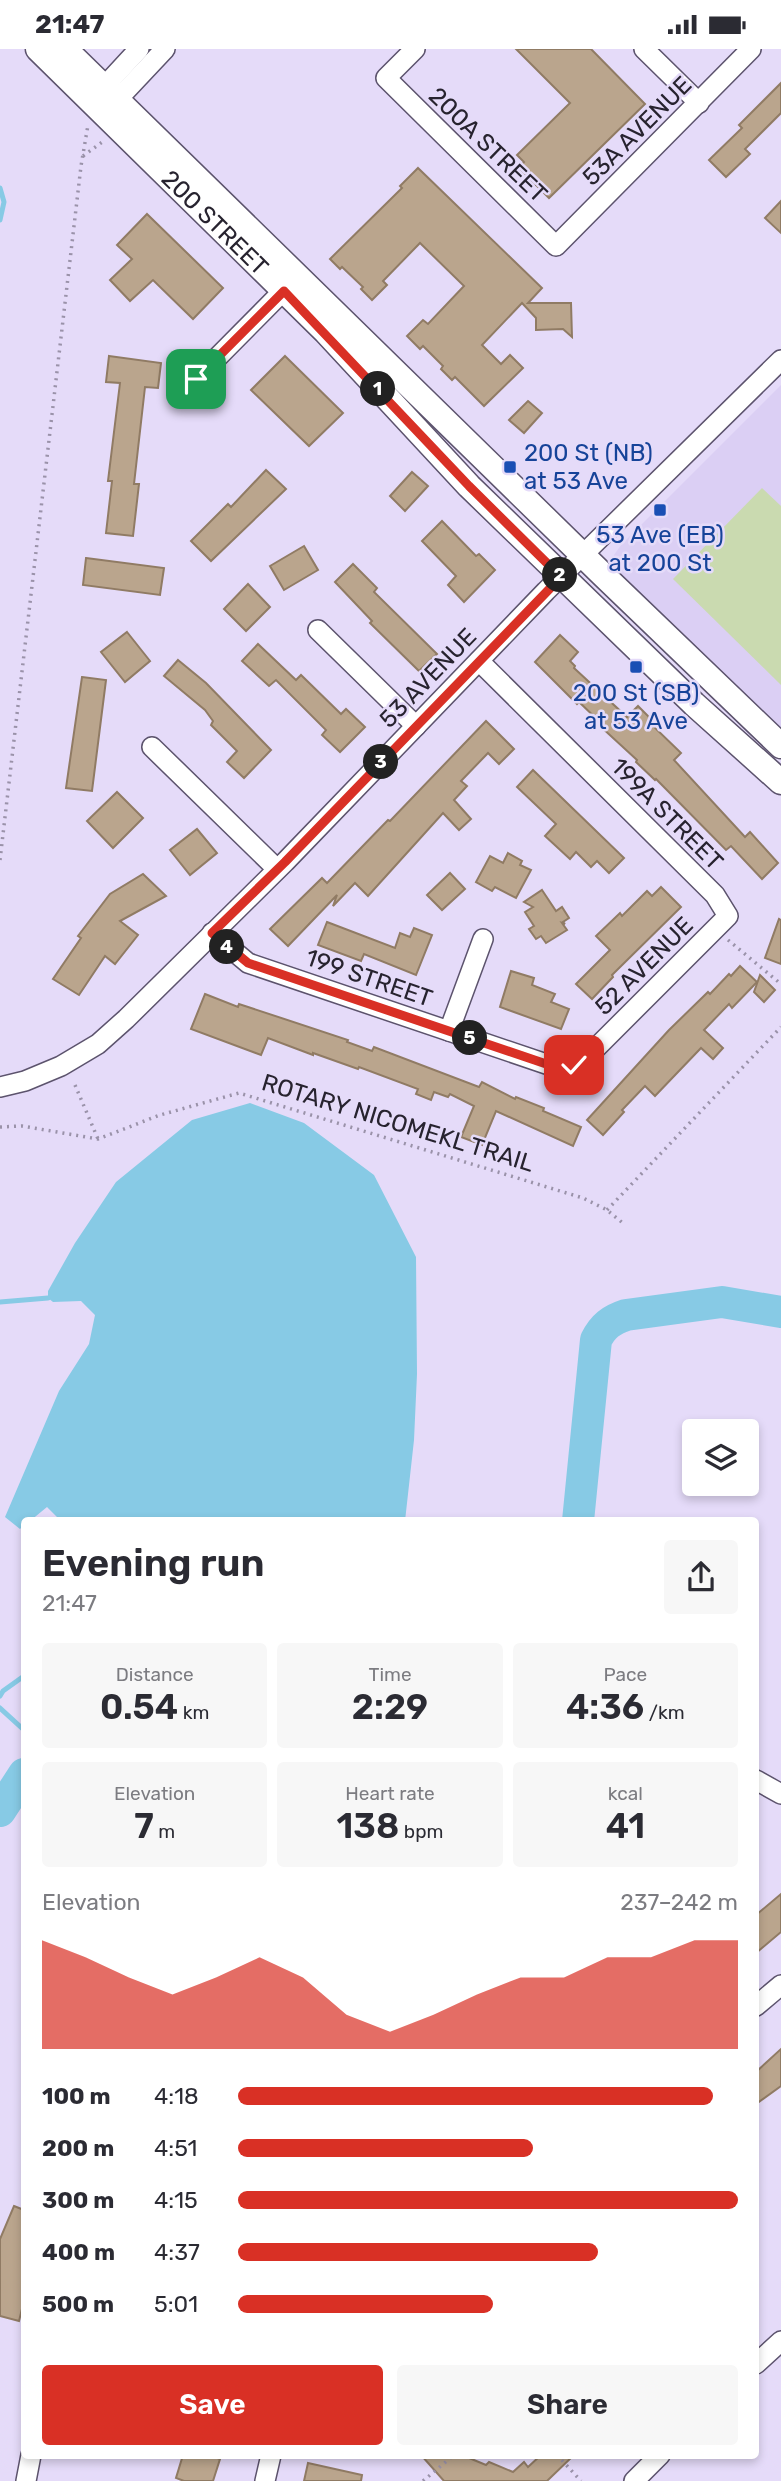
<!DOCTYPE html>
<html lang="en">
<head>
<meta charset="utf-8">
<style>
	body { margin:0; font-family:Rubik,sans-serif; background:#f7f7f7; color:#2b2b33; height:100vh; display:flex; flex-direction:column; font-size:26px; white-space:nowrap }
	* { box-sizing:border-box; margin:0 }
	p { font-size:23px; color:#7c7c81 }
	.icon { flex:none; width:38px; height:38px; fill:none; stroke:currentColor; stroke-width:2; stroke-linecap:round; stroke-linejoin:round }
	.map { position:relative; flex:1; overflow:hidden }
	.sheet { position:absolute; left:21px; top:1468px; width:738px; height:942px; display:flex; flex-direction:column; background:#fff; border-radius:7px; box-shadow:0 4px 10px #0003 }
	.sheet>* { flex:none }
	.buttons { position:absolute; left:682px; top:1370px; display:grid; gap:14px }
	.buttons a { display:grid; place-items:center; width:77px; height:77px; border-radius:7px; background:#fff; box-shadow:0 4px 10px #0003; font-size:35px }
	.pin { position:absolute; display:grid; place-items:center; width:60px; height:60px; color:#fff; margin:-30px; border-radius:14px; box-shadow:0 4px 10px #0006 }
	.km { position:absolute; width:35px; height:35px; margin:-18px; border-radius:50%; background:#222; color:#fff; font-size:19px; line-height:35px; text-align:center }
	.round { display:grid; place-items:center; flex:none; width:74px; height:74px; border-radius:7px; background:#f7f7f7 }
	.headline { display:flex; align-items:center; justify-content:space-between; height:119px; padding:0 21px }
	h1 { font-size:38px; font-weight:600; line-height:52px }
	.stats { display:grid; grid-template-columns:repeat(3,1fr); gap:10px; height:119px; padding:7px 21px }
	.stats div { display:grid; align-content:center; border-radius:7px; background:#f7f7f7; text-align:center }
	.stats b { font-size:35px; font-weight:600 }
	.stats small { font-size:19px; font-weight:400 }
	.stats p { font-size:19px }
	.chart { height:196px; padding:14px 21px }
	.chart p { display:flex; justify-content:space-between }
	.chart svg { width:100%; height:126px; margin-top:7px; fill:#d93025; opacity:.7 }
	.button { display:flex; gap:14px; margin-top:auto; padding:14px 21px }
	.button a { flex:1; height:80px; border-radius:7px; background:#d93025; color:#fff; font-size:28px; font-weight:600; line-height:80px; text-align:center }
	.button a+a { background:#f7f7f7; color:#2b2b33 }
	ul { padding:0 21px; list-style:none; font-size:23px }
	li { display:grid; grid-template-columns:112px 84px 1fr; align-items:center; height:52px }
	li i { height:18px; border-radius:9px; background:#d93025 }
	.status { display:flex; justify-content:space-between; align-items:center; height:49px; padding:0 35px; background:#fff; direction:ltr }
	.status svg { height:19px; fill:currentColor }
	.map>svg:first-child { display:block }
	.built { fill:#dbcff4 }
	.green { fill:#cadab0 }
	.water { fill:#87cae5 }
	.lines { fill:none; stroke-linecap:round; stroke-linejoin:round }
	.stream { stroke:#87cae5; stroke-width:5 }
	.river { stroke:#87cae5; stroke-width:32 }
	.building { fill:#baa58d; stroke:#907b64; stroke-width:2 }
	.minor-casing { stroke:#5c536d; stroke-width:22 }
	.major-casing { stroke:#5c536d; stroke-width:27 }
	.path { stroke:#9a92a9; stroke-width:3.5; stroke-dasharray:2 5; stroke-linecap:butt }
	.minor { stroke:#fff; stroke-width:19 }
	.major { stroke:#fff; stroke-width:24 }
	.route-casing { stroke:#fff; stroke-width:14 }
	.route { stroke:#d93025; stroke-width:9 }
	.transit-dot { fill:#1a4fb4; stroke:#e5dbf9; stroke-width:2.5 }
	.labels { text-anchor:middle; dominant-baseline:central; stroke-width:5; stroke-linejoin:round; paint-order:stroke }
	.street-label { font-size:24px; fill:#27232f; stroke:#e5dbf9 }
	.transit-label { font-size:24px; fill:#164399; stroke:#e5dbf9 }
</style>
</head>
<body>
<div class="status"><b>21:47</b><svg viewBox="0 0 49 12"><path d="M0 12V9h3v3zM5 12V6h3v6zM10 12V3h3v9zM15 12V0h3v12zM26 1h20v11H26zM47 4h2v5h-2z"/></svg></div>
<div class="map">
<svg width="781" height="2432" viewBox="0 0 781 2432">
	<rect width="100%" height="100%" fill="#e5dbf9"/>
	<polygon class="built" points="781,336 781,687 614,523 613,518 614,506 621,496"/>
	<polygon class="green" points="762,439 781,457 781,636 673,530"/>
	<polygon class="water" points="250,1054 304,1074 374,1126 416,1208 417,1325 414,1391 405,1472 61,1472 47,1458 30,1472 24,1472 24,1476 20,1480 5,1468 59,1342 89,1295 95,1266 81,1252 53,1253 48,1249 48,1242 75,1194 116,1133 192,1071"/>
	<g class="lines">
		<g class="stream">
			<polyline points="0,139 4,153 0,171"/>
			<polyline points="0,1253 48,1249"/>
			<polyline points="0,1647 3,1642 24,1627"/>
			<polyline points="0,1659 24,1681"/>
		</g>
		<g class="river">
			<path d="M578,1472L596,1291C603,1277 611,1271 626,1266L722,1253L781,1263"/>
			<polyline points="0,1762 24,1725"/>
		</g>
	</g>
	<g class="building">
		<polygon points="516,0 591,0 645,55 549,149 519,119 524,113 517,106 570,54"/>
		<polygon points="781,34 781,64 745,100 750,105 726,128 709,111 742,79 739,76"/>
		<polygon points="418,119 542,239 528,254 571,254 572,288 563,280 536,281 536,269 522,254 482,296 501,315 510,306 523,319 484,357 455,328 452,331 441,320 443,317 423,297 420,300 407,287 423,271 428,275 464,237 420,194 383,232 387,236 372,251 361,240 363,238 342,218 340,220 330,210 402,139 400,137"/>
		<polygon points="781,152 781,184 765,169"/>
		<polygon points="147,165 223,239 193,270 153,231 130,252 110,231 132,210 117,196"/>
		<polygon points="109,307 161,314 158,339 145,338 134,435 139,435 133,487 106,484 112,432 108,432 120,334 106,333"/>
		<polygon points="285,307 343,364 309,397 251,341"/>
		<polygon points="528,352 542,364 524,384 509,371"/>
		<polygon points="266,421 286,440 211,512 191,492 228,455 231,458"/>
		<polygon points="412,423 428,437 405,462 390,447"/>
		<polygon points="442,472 476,507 479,505 495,521 464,553 448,536 456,527 422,492"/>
		<polygon points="304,497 318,521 284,541 270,517"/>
		<polygon points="86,509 164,519 160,546 83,536"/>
		<polygon points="353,515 377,539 374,543 437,605 419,622 370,574 372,572 335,533"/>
		<polygon points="248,535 270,558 246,582 224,560"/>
		<polygon points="127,583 150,612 125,633 101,603"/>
		<polygon points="560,586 578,603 570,612 575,617 574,619 627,668 638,657 654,673 651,675 681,704 674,711 745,788 750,783 778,814 762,830 731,797 726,801 656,730 655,731 636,713 637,711 600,677 602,675 579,653 577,655 535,613"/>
		<polygon points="258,595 296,631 301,626 341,665 346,660 365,678 340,703 322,686 326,681 276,631 269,637 242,612"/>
		<polygon points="178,611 206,634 271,701 244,729 227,713 237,702 211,676 213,672 205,661 164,627"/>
		<polygon points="82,628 106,631 92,742 66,739"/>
		<polygon points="486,672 514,700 499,715 488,704 461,732 467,737 454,751 471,770 459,781 443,764 368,847 355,834 333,857 337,846 288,897 270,880 322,829 327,834 388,771 390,772"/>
		<polygon points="533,721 624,809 609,824 597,812 591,818 576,803 570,810 545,787 556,775 517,738"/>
		<polygon points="117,743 143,769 113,799 87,772"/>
		<polygon points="197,780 217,804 190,826 170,801"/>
		<polygon points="508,804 522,812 520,816 531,821 516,849 495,838 492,842 476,833 490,807 503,814"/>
		<polygon points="450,824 465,840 442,861 427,846"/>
		<polygon points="143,825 166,847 120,872 138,886 115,915 105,907 79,946 53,930 81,889 78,887 110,845"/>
		<polygon points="661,838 681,858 612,926 613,928 592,950 576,935 610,901 596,887 620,864 622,867 647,842 652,847"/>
		<polygon points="542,841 556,862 562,858 569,869 563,873 565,875 562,874 567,881 546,894 541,887 536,890 529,880 534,877 525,863 533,858 524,853"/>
		<polygon points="779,870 781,871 781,915 765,909"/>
		<polygon points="327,873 395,899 400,884 410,888 414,879 432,886 416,926 364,905 361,912 318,896"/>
		<polygon points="740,917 757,933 732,959 729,955 704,981 723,999 713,1010 701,999 655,1047 645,1037 622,1061 624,1063 603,1086 587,1071 669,981 708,943 710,945 729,925 731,927"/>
		<polygon points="511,922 534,929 532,936 555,945 551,953 569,960 561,980 500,958"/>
		<polygon points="760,926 775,941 764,953 754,943"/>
		<polygon points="205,945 238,958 239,955 348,991 347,993 372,1002 374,998 479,1038 482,1033 515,1050 516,1048 544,1059 543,1062 581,1078 573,1097 496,1062 482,1096 461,1088 474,1057 450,1045 448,1048 434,1043 431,1051 416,1045 418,1040 359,1018 358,1020 313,1004 313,1006 268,989 261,1006 191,980"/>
		<polygon points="781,1845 781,1883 756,1904 756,1866"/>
		<polygon points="781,2000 781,2037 756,2055 756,2023"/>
		<polygon points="14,2157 24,2161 24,2252 19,2272 0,2267 0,2190"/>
		<polygon points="183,2406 209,2406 220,2410 213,2432 184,2432 176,2429"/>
		<polygon points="421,2406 462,2406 486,2416 489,2413 513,2423 524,2413 528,2418 541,2406 574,2406 547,2432 444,2432"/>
		<polygon points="308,2414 362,2426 361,2432 304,2432"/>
	</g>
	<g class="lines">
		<defs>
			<g id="minor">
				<polyline points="415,0 386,29 556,197 751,0"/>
				<polyline points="644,0 699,54"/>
				<polyline points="99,51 104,38 139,0"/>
				<polyline points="104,55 117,51 165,0"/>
				<polyline points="196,330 294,231"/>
				<polyline points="318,581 416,677"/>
				<polyline points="152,698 277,820"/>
				<polyline points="212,884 248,914 558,1019 574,1016 588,1007 728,867 715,846 479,612"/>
				<polyline points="449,982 483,890"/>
				<polyline points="0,1038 25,1032 61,1017 98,995 126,970 285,813 546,542 781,311"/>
				<polyline points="756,1731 781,1745"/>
				<polyline points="756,1957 781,1936"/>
				<polyline points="756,2315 781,2292"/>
				<polyline points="26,2432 31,2406"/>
				<polyline points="265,2432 271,2406"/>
				<polyline points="634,2432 660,2406"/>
			</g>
			<g id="major">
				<path id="s1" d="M38,0L326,283L469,437L694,655L781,733"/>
				<polyline points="65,0 602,525 781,697"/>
			</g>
		</defs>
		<use href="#minor" class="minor-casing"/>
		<use href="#major" class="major-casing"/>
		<g class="path">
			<polyline points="83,107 105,91"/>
			<polyline points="0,811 81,117 88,76"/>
			<polyline points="728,891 781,935"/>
			<polyline points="75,1036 98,1090"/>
			<polyline points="0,1078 22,1077 98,1090 160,1066 239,1044 583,1149 607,1161 624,1175"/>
			<polyline points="607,1161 781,978"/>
			<polyline points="557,2406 581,2432"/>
			<polyline points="423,2432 454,2406"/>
		</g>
		<use href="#minor" class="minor"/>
		<use href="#major" class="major"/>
	</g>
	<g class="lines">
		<defs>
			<polyline id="route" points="196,330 284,242 469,437 561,528 285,813 212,884 248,914 558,1019 574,1016"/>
		</defs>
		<use href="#route" class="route-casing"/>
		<use href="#route" class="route"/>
	</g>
	<g class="transit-dot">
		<rect x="503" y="411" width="14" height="14" rx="3.5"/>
		<rect x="653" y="454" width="14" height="14" rx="3.5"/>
		<rect x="629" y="611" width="14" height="14" rx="3.5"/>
	</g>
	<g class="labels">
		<g class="street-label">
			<text transform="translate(637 82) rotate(-45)">53A AVENUE</text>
			<text transform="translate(488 96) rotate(44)">200A STREET</text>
			<text stroke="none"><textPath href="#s1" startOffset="248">200 STREET</textPath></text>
			<text transform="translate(428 629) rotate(-46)">53 AVENUE</text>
			<text transform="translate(667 765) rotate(45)">199A STREET</text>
			<text transform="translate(644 917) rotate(-45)">52 AVENUE</text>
			<text transform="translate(369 929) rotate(19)">199 STREET</text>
			<text transform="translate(398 1074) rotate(17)">ROTARY NICOMEKL TRAIL</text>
		</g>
		<g class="transit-label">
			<text x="524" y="404" text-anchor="start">200 St (NB)<tspan x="524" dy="28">at 53 Ave</tspan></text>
			<text x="660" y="486">53 Ave (EB)<tspan x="660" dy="28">at 200 St</tspan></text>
			<text x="636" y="644">200 St (SB)<tspan x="636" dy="28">at 53 Ave</tspan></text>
		</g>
	</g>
</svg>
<div class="buttons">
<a><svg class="icon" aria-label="layers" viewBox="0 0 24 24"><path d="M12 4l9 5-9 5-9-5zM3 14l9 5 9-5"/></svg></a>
</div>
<div class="pin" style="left:196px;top:330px;background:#1e9e55"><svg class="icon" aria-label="arrive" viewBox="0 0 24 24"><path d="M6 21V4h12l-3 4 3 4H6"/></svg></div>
<div class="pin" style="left:574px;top:1016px;background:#d93025"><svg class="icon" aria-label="check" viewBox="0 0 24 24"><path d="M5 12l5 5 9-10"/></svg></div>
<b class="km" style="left:378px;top:340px">1</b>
<b class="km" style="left:560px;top:526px">2</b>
<b class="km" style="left:381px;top:713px">3</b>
<b class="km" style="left:227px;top:898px">4</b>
<b class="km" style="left:470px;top:989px">5</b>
<section class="sheet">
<div class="headline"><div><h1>Evening run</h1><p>21:47</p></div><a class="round"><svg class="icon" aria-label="share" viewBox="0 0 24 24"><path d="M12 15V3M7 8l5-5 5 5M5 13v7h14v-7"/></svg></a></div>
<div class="stats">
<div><p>Distance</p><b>0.54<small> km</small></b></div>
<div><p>Time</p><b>2:29</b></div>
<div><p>Pace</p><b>4:36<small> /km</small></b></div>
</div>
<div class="stats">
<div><p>Elevation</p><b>7<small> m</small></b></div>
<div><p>Heart rate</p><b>138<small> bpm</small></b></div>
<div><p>kcal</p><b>41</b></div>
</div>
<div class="chart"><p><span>Elevation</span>237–242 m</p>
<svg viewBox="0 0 160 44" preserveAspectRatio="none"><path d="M0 44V6L10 12L20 19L30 25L40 19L50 12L60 19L70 32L80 38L90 32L100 25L110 19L120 19L130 12L140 12L150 6L160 6V44z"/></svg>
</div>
<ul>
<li><b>100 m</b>4:18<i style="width:95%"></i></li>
<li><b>200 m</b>4:51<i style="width:59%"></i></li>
<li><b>300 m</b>4:15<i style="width:100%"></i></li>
<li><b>400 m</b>4:37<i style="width:72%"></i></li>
<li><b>500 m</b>5:01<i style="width:51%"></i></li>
</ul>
<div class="button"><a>Save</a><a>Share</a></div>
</section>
</div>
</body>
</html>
